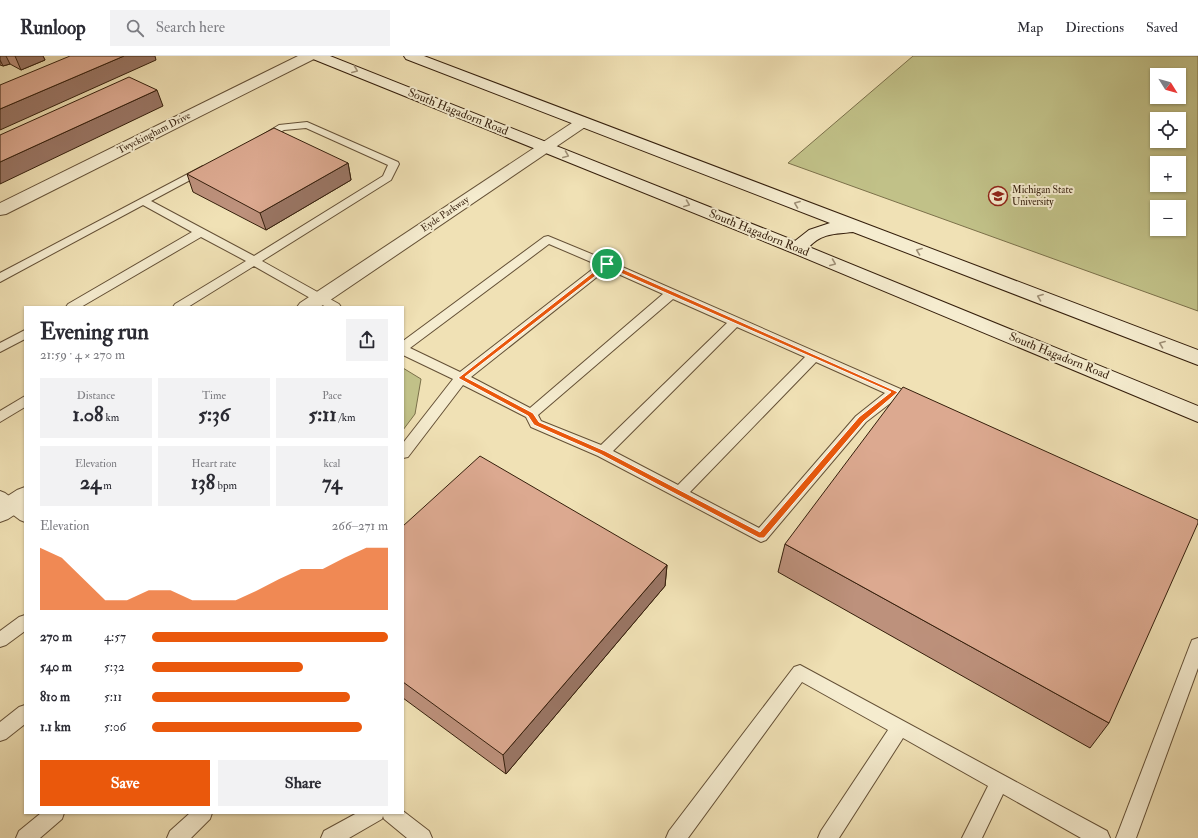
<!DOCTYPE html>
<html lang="en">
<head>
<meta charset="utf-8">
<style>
	body { margin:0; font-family:"IM FELL Double Pica",serif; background:#f2f2f3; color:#2b2b33; height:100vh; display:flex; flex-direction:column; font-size:15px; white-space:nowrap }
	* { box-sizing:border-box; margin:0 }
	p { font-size:13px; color:#7c7c81 }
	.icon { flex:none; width:22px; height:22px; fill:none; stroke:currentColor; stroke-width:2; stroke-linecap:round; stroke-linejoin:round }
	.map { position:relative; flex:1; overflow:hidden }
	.sheet { position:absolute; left:24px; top:250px; width:380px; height:508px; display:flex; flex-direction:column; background:#fff; border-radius:0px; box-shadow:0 1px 3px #0004 }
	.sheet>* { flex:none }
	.needle { width:26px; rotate:127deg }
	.tools { position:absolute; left:1150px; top:12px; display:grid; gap:8px }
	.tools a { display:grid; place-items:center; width:36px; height:36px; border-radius:0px; background:#fff; box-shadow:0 1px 3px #0004; font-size:20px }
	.pin { position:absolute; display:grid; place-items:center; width:34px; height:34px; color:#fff; margin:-17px; border:2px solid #fff; border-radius:50%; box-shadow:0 1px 4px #0007 }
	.round { display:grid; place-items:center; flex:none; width:42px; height:42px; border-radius:0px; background:#f2f2f3 }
	.summary { display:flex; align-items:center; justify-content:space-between; height:68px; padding:0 16px }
	h1 { font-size:22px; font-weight:700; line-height:30px }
	.figures { display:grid; grid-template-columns:repeat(3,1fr); gap:6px; height:68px; padding:4px 16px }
	.figures div { display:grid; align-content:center; border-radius:0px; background:#f2f2f3; text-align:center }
	.figures b { font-size:20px; font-weight:700 }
	.figures small { font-size:11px; font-weight:400 }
	.figures p { font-size:11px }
	.chart { height:112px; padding:8px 16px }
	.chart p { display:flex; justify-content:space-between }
	.chart svg { width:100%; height:72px; margin-top:4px; fill:#ea580c; opacity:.7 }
	.button { display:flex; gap:8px; margin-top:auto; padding:8px 16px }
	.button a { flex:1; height:46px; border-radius:0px; background:#ea580c; color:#fff; font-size:16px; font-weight:700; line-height:46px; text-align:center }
	.button a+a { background:#f2f2f3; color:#2b2b33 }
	ul { padding:0 16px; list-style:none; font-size:13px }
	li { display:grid; grid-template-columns:64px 48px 1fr; align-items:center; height:30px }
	li i { height:10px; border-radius:5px; background:#ea580c }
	header { display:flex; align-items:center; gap:24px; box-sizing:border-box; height:56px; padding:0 20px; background:#fff; border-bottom:1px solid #e1e1e2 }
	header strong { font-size:19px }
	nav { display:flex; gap:22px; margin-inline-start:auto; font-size:14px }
	.search { width:280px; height:36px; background:#f2f2f3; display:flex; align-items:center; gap:10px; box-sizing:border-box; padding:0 14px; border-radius:0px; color:#7c7c81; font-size:15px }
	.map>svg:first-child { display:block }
	.green { fill:#c1c188; stroke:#7b704a; fill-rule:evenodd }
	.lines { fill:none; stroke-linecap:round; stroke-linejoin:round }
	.lane-casing { stroke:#645036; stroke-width:2 }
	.street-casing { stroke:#645036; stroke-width:2 }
	.secondary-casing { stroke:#351f0c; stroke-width:2 }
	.lane { fill:#f5eccf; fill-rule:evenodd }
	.street { fill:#f5eccf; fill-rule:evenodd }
	.secondary { fill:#f5eccf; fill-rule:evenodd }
	.wall { fill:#bd917c; stroke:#351f0c }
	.shaded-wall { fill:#9a7665; stroke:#351f0c }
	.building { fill:#dca990; stroke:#351f0c }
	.oneway { stroke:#9f9077 }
	.route { fill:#ea580c; stroke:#fff; fill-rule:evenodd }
	.labels { text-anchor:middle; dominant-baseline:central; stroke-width:4; stroke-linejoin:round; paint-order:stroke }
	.far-street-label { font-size:10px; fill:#351f0c; stroke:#f5eccf }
	.far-poi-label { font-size:10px; fill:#351f0c; stroke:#f5eccf; text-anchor:start }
	.street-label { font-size:12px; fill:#351f0c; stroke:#f5eccf }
</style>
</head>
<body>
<header>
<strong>Runloop</strong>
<div class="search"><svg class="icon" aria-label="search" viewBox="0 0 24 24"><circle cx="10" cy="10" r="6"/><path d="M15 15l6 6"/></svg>Search here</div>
<nav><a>Map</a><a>Directions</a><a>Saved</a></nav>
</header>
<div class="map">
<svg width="1198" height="782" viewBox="0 0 1198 782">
	<rect width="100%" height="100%" fill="#f0e1b5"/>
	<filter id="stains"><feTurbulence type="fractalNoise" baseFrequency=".005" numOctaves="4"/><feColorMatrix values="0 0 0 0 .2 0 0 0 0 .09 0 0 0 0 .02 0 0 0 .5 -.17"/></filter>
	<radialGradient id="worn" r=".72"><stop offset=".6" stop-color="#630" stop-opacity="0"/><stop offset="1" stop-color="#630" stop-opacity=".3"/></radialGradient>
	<g class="green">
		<path d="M913,0H1198V255L788,107ZM1157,19H1179V41H1157ZM1157,63H1179V85H1157ZM1157,107H1179V129H1157ZM1157,151H1179V173H1157Z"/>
		<polygon points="403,312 421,323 415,358 403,374"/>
	</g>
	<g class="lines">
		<defs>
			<g id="lane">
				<polygon points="307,66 398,106 399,108 391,124 262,205 339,248 341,251 326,251 254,210 188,251 173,251 175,248 246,205 201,181 81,251 66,251 68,248 192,176 143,149 0,226 0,217 203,110 208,113 207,115 151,145 254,200 383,120 388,109 306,72 284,74 261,86 256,83 279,69"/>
				<path d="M548,180L611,206L921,342L923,345L921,348L916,350L897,342L866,366L766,484L761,486L598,400L531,371L526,361L463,329L408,401L403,402V387L453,323L403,299V285L544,181ZM549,188L598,209L460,316L410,292ZM607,213L663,238L530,352L471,321ZM673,243L727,267L601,389L541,365L538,359ZM737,271L805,301L678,429L613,395ZM816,306L885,337L856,360L759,472L690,436Z"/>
				<polygon points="25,274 25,283 0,296 0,287"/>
				<polygon points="25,340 25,351 0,366 0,355"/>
				<polygon points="0,435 5,437 25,452 25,466 20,464 0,449"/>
				<polygon points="25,559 25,575 6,589 0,591 0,575 19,561"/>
				<polygon points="1198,582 1198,612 1136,782 1116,782 1190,589 1192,584"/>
				<polygon points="800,609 1107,775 1110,782 1081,782 1003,738 982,782 962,782 988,730 903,682 839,782 818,782 821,775 888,674 802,626 688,782 666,782 669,775 794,611"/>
				<polygon points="25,649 25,668 6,683 0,685 0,666 19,651"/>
				<polygon points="403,755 429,775 432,782 407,782 384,763 383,760 382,763 349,782 321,782 324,775 357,757 403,757"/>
				<polygon points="41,757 64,757 62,763 40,782 16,782 19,775"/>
				<polygon points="190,757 212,757 210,763 191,782 167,782 170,775"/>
			</g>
			<g id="street">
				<polygon points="298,0 316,0 314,3 6,158 0,159 0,147"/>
				<polygon points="583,61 588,63 591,66 588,69 320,251 297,251 300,247 578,63"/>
				<polygon points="25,431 25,452 8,463 0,466 0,445 17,434"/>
			</g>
			<path id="secondary" d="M311,0H330L795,185L809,174L830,167L406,3L404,0H424L1198,294V309L853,176C835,178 822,177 809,191L1198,350V366L793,197L313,3Z"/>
		</defs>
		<use href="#lane" class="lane-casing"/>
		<use href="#street" class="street-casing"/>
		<use href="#secondary" class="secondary-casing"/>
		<use href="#lane" class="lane"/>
		<use href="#street" class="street"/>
		<use href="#secondary" class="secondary"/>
	</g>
	<g class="wall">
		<polygon points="0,0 43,0 45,4 21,14 10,8 3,10 0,9"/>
		<polygon points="348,107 351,124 266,174 193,136 187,118"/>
		<polygon points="403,470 667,509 665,530 506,718 403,642"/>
		<polygon points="785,488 1109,667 1090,692 778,516"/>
	</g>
	<g class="shaded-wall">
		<polygon points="0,0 6,0 10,8 3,10 0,4"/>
		<polygon points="15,0 43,0 45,4 21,14"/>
		<polygon points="124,0 155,0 156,4 0,74 0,53"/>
		<polygon points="157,34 163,50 0,128 0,106"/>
		<polygon points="348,107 351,124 266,174 260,157"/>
		<polygon points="667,509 665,530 506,718 503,699"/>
	</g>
	<g class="building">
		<polygon points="70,0 124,0 0,53 0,29"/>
		<polygon points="129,21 157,34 0,106 0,79"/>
		<polygon points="274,72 348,107 260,157 187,118"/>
		<polygon points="903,331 1198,464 1198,467 1109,667 785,488"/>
		<polygon points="480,400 667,509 503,699 403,626 403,470"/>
	</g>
	<defs><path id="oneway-chevron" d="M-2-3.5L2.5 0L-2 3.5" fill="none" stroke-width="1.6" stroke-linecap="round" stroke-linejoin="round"/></defs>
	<g class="oneway">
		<use href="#oneway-chevron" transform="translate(355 14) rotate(22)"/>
		<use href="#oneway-chevron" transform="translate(566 99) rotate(22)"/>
		<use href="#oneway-chevron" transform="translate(687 148) rotate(22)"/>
		<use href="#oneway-chevron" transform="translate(797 148) rotate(-159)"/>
		<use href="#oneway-chevron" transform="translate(919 195) rotate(-159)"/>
		<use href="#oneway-chevron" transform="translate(833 207) rotate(22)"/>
		<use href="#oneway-chevron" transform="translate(1040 241) rotate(-159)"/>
		<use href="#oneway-chevron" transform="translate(1162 288) rotate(-159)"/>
	</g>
	<path class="route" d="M605,207H609L898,336L864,365L764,482H759L600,398L534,369L528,360L458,322ZM607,211L891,336L859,361L760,476L605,395L539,366L533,357L465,321Z"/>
	<defs>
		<symbol id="university-ring" viewBox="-11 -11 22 22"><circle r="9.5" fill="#f5eccf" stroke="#8f2418" stroke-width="1.5"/><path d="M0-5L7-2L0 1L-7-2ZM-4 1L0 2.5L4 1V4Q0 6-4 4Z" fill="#8f2418"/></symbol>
	</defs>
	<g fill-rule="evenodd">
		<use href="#university-ring" x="987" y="129" width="22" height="22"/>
	</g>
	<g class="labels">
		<g class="far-street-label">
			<text transform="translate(154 77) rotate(-27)">Twyckingham Drive</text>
			<text transform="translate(445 158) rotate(-34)">Eyde Parkway</text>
		</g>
		<g class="far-poi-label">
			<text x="1012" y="134">Michigan State<tspan x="1012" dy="12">University</tspan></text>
		</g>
		<g class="street-label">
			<text transform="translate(458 56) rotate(22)">South Hagadorn Road</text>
			<text transform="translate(759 177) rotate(22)">South Hagadorn Road</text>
			<text transform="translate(1059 300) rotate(22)">South Hagadorn Road</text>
		</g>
	</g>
	<rect width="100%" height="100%" filter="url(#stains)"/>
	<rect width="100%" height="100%" fill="url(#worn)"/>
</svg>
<div class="tools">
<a><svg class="needle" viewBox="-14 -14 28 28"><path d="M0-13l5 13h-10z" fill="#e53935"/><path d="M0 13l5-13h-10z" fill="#7c7c81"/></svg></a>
<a><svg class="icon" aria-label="locate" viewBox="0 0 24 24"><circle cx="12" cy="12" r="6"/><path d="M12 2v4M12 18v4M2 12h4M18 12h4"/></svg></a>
<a>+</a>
<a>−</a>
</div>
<div class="pin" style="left:607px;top:208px;background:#1e9e55"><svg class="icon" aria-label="arrive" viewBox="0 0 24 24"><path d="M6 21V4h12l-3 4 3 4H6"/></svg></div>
<section class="sheet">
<div class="summary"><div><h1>Evening run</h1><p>21:59 · 4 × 270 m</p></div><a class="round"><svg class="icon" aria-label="share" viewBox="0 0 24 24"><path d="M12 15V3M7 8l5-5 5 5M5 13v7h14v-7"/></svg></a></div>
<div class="figures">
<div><p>Distance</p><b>1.08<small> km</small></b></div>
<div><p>Time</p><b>5:36</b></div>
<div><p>Pace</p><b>5:11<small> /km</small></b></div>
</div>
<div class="figures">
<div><p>Elevation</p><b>24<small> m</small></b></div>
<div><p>Heart rate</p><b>138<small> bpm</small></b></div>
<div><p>kcal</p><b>74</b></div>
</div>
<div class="chart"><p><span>Elevation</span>266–271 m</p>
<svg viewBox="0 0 160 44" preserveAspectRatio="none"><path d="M0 44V6L10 12L20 25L30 38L40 38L50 32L60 32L70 38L80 38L90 38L100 32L110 25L120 19L130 19L140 12L150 6L160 6V44z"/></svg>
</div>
<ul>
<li><b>270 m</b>4:57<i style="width:100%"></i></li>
<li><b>540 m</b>5:32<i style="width:64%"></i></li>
<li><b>810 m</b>5:11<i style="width:84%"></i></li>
<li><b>1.1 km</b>5:06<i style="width:89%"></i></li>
</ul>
<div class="button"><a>Save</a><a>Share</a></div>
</section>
</div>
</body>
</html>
